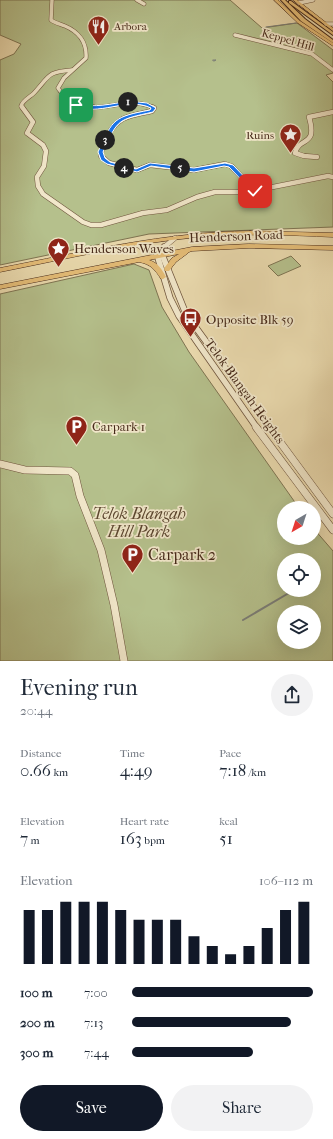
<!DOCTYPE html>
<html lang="en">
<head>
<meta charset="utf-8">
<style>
	body { margin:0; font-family:"IM FELL French Canon",serif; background:#f2f2f3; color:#1f2937; height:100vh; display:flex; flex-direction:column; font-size:15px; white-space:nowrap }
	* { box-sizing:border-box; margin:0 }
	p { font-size:13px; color:#747a83 }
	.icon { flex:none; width:22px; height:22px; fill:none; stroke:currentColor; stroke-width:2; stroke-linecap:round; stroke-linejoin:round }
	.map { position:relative; height:661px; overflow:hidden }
	.panel { display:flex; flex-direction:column; background:#fff; flex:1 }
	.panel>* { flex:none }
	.needle { width:26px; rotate:219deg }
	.buttons { position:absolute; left:277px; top:501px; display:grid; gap:8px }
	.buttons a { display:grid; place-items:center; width:44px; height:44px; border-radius:50%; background:#fff; box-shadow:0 4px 16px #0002; font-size:20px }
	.pin { position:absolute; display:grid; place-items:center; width:34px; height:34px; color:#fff; margin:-17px; border-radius:8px; box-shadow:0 2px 6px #0006 }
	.km { position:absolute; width:20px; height:20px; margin:-10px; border-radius:50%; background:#222; color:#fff; font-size:11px; line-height:20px; text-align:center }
	.round { display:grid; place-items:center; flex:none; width:42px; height:42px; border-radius:21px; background:#f2f2f3 }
	.summary { display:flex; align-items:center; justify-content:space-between; height:68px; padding:0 20px }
	h1 { font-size:22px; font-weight:600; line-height:30px }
	.stats { display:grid; grid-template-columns:repeat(3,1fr); gap:6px; height:68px; padding:4px 20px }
	.stats div { display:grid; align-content:center }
	.stats b { font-size:17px; font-weight:600 }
	.stats small { font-size:11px; font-weight:400 }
	.stats p { font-size:11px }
	.chart { height:112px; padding:8px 20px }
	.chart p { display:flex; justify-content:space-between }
	.chart svg { width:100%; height:72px; margin-top:4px; stroke:#111827; stroke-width:6 }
	.cta { display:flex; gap:8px; margin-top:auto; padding:8px 20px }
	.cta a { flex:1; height:46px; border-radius:24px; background:#111827; color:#fff; font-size:16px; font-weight:600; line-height:46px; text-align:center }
	.cta a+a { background:#f2f2f3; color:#1f2937 }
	ul { padding:0 20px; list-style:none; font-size:13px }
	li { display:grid; grid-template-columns:64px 48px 1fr; align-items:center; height:30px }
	li i { height:10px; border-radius:5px; background:#111827 }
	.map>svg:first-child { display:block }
	.green { fill:#b5c08c; stroke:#7e7452; fill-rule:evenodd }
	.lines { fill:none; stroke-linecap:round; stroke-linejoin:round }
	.stream-far1 { stroke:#7b7e78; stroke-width:1 }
	.stream { stroke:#7b7e78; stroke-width:2 }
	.minor-far3-casing { stroke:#6f553e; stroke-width:4.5 }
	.minor-far2-casing { stroke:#6f553e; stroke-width:5.5 }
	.minor-far1-casing { stroke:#6f553e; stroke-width:7 }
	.minor-casing { stroke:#6f553e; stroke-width:8 }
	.major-casing { stroke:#462919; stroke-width:1 }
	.highway-casing { stroke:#462919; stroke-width:2 }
	.minor-far3 { stroke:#f1e7ca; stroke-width:3.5 }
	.minor-far2 { stroke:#f1e7ca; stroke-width:4.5 }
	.minor-far1 { stroke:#f1e7ca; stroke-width:5.5 }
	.minor { stroke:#f1e7ca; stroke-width:7 }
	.major { fill:#e5bd77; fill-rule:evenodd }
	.highway { fill:#e5bd77; fill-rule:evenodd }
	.route { fill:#1a73e8; stroke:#fff }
	.labels { text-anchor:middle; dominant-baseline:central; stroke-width:3.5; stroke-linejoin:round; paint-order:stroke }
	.far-poi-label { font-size:11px; fill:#462919; stroke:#f1e7ca; text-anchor:start }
	.far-street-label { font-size:11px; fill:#462919; stroke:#f1e7ca }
	.street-label { font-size:13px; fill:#462919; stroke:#f1e7ca }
	.poi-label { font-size:13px; fill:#462919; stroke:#f1e7ca; text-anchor:start }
	.near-park-label { font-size:16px; font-style:italic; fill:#5c4730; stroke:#f1e7ca }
	.near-poi-label { font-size:16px; fill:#462919; stroke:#f1e7ca; text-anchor:start }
</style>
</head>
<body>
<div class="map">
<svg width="333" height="661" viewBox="0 0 333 661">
	<rect width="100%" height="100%" fill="#eadaae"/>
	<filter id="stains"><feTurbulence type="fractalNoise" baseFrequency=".005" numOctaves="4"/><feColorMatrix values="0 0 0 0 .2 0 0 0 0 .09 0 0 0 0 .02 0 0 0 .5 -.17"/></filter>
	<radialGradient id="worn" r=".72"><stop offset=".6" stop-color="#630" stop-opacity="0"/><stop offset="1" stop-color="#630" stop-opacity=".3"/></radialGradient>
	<g class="green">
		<polygon points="0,0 230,0 262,28 297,23 333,50 333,73 326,75 333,82 333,110 330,111 333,114 333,227 149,234 0,265 0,60 14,54 21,44 0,35"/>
		<polygon points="291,256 301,266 278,276 268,266"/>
		<path d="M134,264L149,270L162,307L189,352L299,508H284V538H314V529L333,551V661H0V294ZM284,560H314V590H284ZM284,612H314V642H284Z"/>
	</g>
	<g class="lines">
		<g class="stream-far1">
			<polyline points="266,27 296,23"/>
			<polygon points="213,60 216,60 214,61"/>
		</g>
		<polyline class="stream" points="243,620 294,590"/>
		<defs>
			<g id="minor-far3">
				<path d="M52,0L51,20C55,23 60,24 65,26C79,32 87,43 86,58L64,78L58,88C61,92 64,97 68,100C91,120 127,93 154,108"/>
				<polyline points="137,0 144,4"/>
				<polyline points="299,3 313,0"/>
				<polyline points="326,24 333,24"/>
				<polyline points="235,35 312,54 333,70"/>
				<path d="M23,108L21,106C23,100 30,97 34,93C50,76 46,72 72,70"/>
			</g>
			<g id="minor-far2">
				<polyline points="22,107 33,122 27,133 43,145 46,151 44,166 37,177 38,186 43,194 83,222 91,225 101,225 143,213 167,210 197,197 215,192 248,192 328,176 333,177"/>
				<polyline points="89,107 93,107"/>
				<path d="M152,107L154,108L152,111C131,116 119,115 108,135C104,142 101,148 101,156L109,163L137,170L150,165L194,170L225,164L231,166L255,191"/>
				<path d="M317,157L304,156L295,153C299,136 318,148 309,117L333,112"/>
				<polyline points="137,245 145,248"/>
				<polyline points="163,248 175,238"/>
			</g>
			<g id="minor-far1">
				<polyline points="142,247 152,250 163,257 186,314 269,428"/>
				<polyline points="164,247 158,258 170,298 179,316 257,428"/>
			</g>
			<g id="minor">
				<polyline points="256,427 333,530"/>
				<polyline points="269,427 333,514"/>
				<polyline points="0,464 25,470 70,471 75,475 80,496 101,550 114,605 124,661"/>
			</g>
			<g id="major">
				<polygon points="274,0 278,0 300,21 333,43 333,46 298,23"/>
				<polygon points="293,0 297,0 333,28 333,31"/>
				<path d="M250,231L333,233V237C289,235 244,233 200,237C132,243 66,259 0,272V268C83,252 165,232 250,231Z"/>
				<path d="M249,244L333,246V250L249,248L192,251L189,252L188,253L176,262L169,271H165L164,269L165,267L172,258L179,254L149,260C158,263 162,269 166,277L163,279H161C155,269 150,264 139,262L0,289V285L192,247Z"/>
			</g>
			<g id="highway">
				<polygon points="281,0 285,0 305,19 333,40 333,43 301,21"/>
				<polygon points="289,1 291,1 333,32 333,35 289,3"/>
			</g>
		</defs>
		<use href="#minor-far3" class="minor-far3-casing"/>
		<use href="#minor-far2" class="minor-far2-casing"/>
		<use href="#minor-far1" class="minor-far1-casing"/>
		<use href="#minor" class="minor-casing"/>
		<use href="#major" class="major-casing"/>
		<use href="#highway" class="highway-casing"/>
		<use href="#minor-far3" class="minor-far3"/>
		<use href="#minor-far2" class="minor-far2"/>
		<use href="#minor-far1" class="minor-far1"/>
		<use href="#minor" class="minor"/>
		<use href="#major" class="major"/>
		<use href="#highway" class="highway"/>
	</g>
	<path class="route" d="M129,101L147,103L156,108L153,112C118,120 118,118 103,152L105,158L110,162L136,169L150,163L194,168L225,163L233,165L257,190V192H253L229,167L224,166L194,172L151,166L137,172L107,164L101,160L98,152C113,118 114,117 150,110L151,108C126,96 98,118 74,105L76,104C95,108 111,104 129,101Z"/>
	<defs>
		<symbol id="restaurant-pin" viewBox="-11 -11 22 30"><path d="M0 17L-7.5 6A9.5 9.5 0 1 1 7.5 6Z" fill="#8f2418" stroke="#f1e7ca"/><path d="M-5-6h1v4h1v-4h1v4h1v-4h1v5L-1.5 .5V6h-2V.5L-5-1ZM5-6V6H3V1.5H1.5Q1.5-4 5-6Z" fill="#fff"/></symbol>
		<symbol id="sight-pin" viewBox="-11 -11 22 30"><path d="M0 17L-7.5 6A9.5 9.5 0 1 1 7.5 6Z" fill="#8f2418" stroke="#f1e7ca"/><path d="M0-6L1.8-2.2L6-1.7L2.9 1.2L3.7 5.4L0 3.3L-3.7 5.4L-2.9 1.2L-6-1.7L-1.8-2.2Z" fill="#fff"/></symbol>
		<symbol id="bus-pin" viewBox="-11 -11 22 30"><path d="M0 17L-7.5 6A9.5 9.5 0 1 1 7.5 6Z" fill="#8f2418" stroke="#f1e7ca"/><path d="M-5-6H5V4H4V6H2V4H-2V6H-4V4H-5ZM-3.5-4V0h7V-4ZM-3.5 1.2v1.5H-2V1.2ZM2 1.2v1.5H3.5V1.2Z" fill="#fff"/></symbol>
		<symbol id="parking-pin" viewBox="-11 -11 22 30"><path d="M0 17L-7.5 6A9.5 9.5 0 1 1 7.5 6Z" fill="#8f2418" stroke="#f1e7ca"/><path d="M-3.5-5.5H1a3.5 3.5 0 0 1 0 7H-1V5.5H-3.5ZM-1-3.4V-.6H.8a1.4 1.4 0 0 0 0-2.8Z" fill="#fff"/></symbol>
	</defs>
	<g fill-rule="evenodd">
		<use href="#restaurant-pin" x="86" y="14" width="25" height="34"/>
		<use href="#sight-pin" x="278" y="122" width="25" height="34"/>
		<use href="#sight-pin" x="46" y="236" width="25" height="34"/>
		<use href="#bus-pin" x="178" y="306" width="25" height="34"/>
		<use href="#parking-pin" x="64" y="414" width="25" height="34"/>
		<use href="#parking-pin" x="120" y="542" width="25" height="34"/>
	</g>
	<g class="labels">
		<g class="far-poi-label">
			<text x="114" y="26">Arbora</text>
			<text x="274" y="135" text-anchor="end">Ruins</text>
		</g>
		<g class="far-street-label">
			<text transform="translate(288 40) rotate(16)">Keppel Hill</text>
		</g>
		<g class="street-label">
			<text transform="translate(236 236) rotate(-2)">Henderson Road</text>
			<text transform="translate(245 391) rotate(54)">Telok Blangah Heights</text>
		</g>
		<g class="poi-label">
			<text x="74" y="248">Henderson Waves</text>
			<text x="206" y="319">Opposite Blk 59</text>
			<text x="92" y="426">Carpark 1</text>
		</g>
		<g class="near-park-label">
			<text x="139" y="513">Telok Blangah<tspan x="139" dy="18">Hill Park</tspan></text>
		</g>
		<g class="near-poi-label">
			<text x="148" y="554">Carpark 2</text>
		</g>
	</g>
	<rect width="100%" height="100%" filter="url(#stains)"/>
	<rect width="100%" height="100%" fill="url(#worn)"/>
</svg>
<div class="buttons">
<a><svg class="needle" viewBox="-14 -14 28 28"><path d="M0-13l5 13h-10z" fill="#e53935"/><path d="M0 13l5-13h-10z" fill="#747a83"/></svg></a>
<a><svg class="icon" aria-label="locate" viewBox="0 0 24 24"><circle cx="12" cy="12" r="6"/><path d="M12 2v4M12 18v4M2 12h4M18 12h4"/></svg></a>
<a><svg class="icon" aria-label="layers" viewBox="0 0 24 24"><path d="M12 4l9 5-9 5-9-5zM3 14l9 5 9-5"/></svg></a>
</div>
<div class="pin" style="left:76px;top:105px;background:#1e9e55"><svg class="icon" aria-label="arrive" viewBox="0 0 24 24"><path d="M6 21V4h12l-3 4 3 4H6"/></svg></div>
<div class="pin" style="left:255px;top:191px;background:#d93025"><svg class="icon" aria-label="check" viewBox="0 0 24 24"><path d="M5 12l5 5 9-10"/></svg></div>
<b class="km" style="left:128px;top:102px">1</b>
<b class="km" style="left:105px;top:140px">3</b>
<b class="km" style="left:124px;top:168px">4</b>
<b class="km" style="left:180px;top:168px">5</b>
</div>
<section class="panel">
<div class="summary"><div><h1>Evening run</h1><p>20:44</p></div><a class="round"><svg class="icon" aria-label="share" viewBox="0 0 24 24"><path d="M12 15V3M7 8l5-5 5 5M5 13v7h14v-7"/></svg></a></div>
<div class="stats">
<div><p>Distance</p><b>0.66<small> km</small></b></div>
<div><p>Time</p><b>4:49</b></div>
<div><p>Pace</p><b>7:18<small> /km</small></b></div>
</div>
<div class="stats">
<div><p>Elevation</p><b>7<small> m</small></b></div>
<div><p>Heart rate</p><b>163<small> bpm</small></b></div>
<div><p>kcal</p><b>51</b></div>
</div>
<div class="chart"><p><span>Elevation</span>106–112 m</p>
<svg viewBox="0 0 160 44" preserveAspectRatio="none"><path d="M5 44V11M15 44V11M25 44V6M35 44V6M45 44V6M55 44V11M65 44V17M75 44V17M85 44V17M95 44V27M105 44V33M115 44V38M125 44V33M135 44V22M145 44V11M155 44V6"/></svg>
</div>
<ul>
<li><b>100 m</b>7:00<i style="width:100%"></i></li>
<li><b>200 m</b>7:13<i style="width:88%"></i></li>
<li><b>300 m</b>7:44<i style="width:67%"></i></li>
</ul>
<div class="cta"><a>Save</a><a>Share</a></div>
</section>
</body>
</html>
